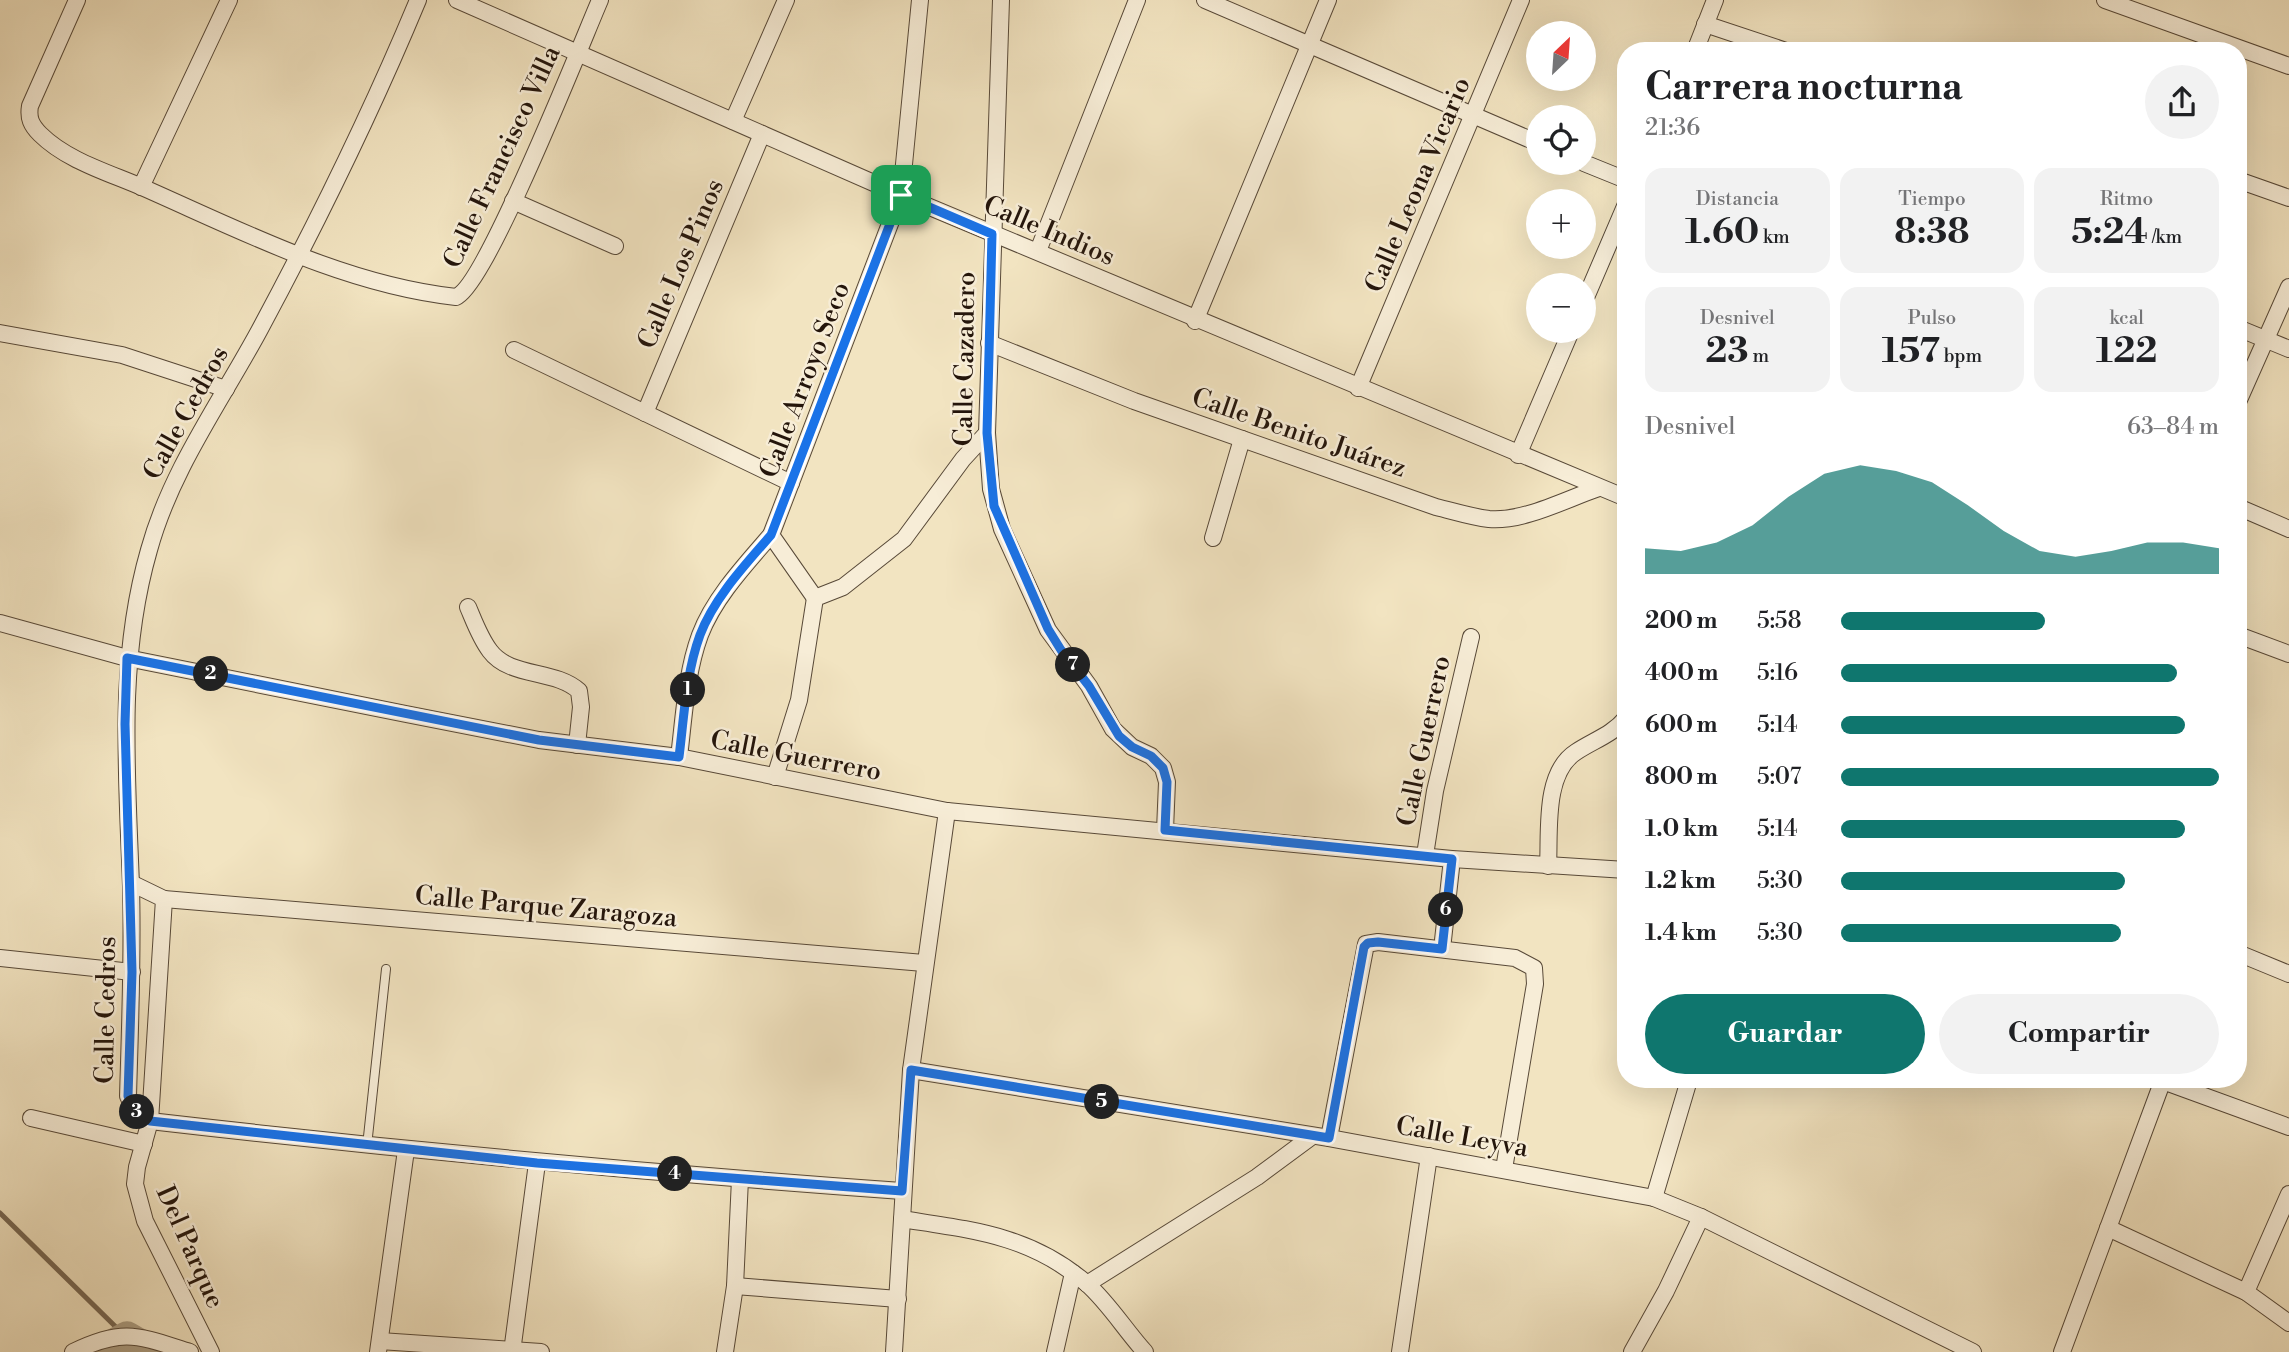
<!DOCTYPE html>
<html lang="es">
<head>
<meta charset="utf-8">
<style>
	body { margin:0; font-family:"Libre Bodoni",serif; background:#f2f2f2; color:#202124; height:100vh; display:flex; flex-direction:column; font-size:26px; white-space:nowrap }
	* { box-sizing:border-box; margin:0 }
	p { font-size:23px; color:#757577 }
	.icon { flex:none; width:38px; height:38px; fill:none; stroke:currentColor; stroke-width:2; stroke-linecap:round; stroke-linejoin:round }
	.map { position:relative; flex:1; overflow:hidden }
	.panel { position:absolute; left:1617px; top:42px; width:630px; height:1046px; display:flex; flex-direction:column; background:#fff; border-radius:28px; box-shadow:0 7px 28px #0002 }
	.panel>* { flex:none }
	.needle { width:46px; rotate:25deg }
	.fabs { position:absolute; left:1526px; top:21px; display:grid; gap:14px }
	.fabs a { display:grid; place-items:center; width:70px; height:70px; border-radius:50%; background:#fff; box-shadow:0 7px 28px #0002; font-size:35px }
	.pin { position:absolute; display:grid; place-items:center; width:60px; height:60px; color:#fff; margin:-30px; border-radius:14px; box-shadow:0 4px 10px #0006 }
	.km { position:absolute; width:35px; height:35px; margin:-18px; border-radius:50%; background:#222; color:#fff; font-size:19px; line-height:35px; text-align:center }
	.round { display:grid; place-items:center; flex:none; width:74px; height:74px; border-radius:37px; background:#f2f2f2 }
	.head { display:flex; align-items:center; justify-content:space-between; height:119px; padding:0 28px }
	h1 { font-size:38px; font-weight:700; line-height:52px }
	.metrics { display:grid; grid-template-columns:repeat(3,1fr); gap:10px; height:119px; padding:7px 28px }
	.metrics div { display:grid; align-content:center; border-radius:18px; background:#f2f2f2; text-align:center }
	.metrics b { font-size:35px; font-weight:700 }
	.metrics small { font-size:19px; font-weight:400 }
	.metrics p { font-size:19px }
	.chart { height:196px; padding:14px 28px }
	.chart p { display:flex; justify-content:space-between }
	.chart svg { width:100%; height:126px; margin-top:7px; fill:#0f766e; opacity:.7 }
	.button { display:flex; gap:14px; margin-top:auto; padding:14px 28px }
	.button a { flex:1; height:80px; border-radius:42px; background:#0f766e; color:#fff; font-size:28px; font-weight:700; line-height:80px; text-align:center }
	.button a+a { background:#f2f2f2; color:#202124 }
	ul { padding:0 28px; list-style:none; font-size:23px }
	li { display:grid; grid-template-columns:112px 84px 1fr; align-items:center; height:52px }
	li i { height:18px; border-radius:9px; background:#0f766e }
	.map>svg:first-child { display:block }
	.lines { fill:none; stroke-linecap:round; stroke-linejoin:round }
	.stream { stroke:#766753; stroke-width:5 }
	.river { stroke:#ac9e83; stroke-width:33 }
	.lane-casing { stroke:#584938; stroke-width:10 }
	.street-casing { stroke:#584938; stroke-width:18 }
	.lane { stroke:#f7edd7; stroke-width:8 }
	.street { stroke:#f7edd7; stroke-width:16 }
	.route-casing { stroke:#fff; stroke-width:14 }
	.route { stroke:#1a73e8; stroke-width:9 }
	.labels { text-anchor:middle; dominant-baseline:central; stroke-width:5; stroke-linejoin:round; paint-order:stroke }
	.street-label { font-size:26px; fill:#24150b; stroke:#f7edd7 }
</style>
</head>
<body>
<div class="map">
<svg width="2289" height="1352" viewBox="0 0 2289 1352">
	<rect width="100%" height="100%" fill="#f2e4c1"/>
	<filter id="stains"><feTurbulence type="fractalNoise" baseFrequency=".00286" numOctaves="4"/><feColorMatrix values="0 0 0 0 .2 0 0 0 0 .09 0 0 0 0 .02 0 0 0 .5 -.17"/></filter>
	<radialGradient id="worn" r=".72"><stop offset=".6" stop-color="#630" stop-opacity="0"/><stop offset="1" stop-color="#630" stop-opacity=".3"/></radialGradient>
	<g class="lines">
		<polyline class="stream" points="0,1213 123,1334"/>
		<polyline class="river" points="102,1352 127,1338 151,1352"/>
		<defs>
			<polyline id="lane" points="367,1146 386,969"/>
			<g id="street">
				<path d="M77,0L30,106C28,118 31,125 40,134C67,161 110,173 144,188C244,232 346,285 456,297C486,285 581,44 600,0"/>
				<path d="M418,0C371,113 317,223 259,331C220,403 171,470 149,550C117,661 127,772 131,886C133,957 130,1026 128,1096L135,1111L150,1121C401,1150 651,1173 902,1191"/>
				<polyline points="457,0 901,195 1626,498"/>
				<polyline points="1001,0 987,433 991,489 1002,529 1048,630 1089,686 1113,729 1132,747 1151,756 1163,768 1167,782 1165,830"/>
				<polyline points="1205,0 1538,143"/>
				<polyline points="2105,0 2289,66"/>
				<polyline points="1705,24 1786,51"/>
				<polyline points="1695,51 1715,0"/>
				<polyline points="733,121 786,0"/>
				<polyline points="1584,163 1626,180"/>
				<polyline points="2238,180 2289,198"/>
				<polyline points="141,187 229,0"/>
				<polyline points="513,201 615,246"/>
				<polyline points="1038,251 1137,0"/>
				<polyline points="1584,302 1626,204"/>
				<polyline points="1195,321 1328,0"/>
				<polyline points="2238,328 2289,349"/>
				<polyline points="0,333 122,355 226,389"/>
				<path d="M989,343L1134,401L1436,507C1453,511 1471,517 1489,519C1524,522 1566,499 1599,488"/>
				<polyline points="514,350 791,483"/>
				<polyline points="1358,388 1521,0"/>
				<polyline points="2238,402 2289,287"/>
				<polyline points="645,413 762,134"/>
				<polyline points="1518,455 1571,331"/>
				<polyline points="2238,507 2289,529"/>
				<polyline points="771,535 815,598"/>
				<polyline points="1213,538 1242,439"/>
				<path d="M468,607C474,621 480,638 490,651C510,678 555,669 579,691L581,707L577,745"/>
				<polyline points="0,623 127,658 406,714 539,740 679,757 947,811 1452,859 1626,870"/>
				<polyline points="2238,635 2289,654"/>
				<path d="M679,757C684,717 686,673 700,635C714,598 745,565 771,535L901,195L920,0"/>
				<polyline points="775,777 799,700 815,598 843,587 904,539 963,459 987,433"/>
				<polyline points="1425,855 1435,791 1471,637"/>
				<path d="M1548,866C1550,833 1543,773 1576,752C1594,740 1612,735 1626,718"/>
				<polyline points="131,883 164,899 150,1121 137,1167 135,1184 145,1221 211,1352"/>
				<polyline points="164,899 924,963"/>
				<polyline points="1442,949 1452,859"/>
				<polyline points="2238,953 2289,974"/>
				<polyline points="0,958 132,972"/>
				<polyline points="911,1070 1329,1138 1654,1198 1701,1217 1973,1352"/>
				<polyline points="2160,1080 2289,1127"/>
				<polyline points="31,1118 144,1144"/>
				<polyline points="1329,1138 1366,944 1378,942 1515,958 1534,968 1535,984 1504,1169"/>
				<polyline points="1654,1198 1689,1080"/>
				<path d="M902,1219C972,1230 1030,1235 1086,1283C1108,1302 1125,1330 1145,1352"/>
				<polyline points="2108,1228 2246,1292 2289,1323"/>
				<polyline points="1087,1284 1257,1177 1311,1137"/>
				<polyline points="735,1286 898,1299"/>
				<polyline points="2246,1292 2289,1194"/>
				<polyline points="380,1341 541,1352"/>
				<path d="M73,1352C124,1327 139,1336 190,1352"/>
				<polyline points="378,1352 406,1150"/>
				<polyline points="512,1352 537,1163"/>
				<polyline points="725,1352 735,1286 740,1179"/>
				<polyline points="894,1352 911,1070 947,811"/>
				<polyline points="1055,1352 1073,1273"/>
				<polyline points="1400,1352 1429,1156"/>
				<polyline points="1632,1352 1666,1291 1701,1217"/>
				<polyline points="2062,1352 2163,1080"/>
			</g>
		</defs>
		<use href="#lane" class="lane-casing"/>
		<use href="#street" class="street-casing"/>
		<use href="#lane" class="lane"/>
		<use href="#street" class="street"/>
	</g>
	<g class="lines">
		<defs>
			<path id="route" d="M901,195L992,234L987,433L994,506L1048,629L1061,650L1089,686L1119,736L1132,747L1151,756L1163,768L1167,782L1165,830L1452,859L1442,949L1378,942L1368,943L1364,947L1329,1138L911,1070L902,1191L537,1163L150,1121L135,1111L128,1096L132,972L125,724L127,658L539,740L679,757C684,717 686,673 700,635C714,598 745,565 771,535Z"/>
		</defs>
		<use href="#route" class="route-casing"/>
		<use href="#route" class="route"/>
	</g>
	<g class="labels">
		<g class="street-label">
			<text transform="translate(502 157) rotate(-65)">Calle Francisco Villa</text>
			<text transform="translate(1418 185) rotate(-67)">Calle Leona Vicario</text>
			<text transform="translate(1049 231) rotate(23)">Calle Indios</text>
			<text transform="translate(681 264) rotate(-67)">Calle Los Pinos</text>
			<text transform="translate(965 359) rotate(-89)">Calle Cazadero</text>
			<text transform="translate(805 380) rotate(-69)">Calle Arroyo Seco</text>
			<text transform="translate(186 413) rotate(-61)">Calle Cedros</text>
			<text transform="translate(1299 433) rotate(19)">Calle Benito Juárez</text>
			<text transform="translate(1424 741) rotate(-78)">Calle Guerrero</text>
			<text transform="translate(796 756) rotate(11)">Calle Guerrero</text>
			<text transform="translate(546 907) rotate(5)">Calle Parque Zaragoza</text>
			<text transform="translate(106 1010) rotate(-89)">Calle Cedros</text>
			<text transform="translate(1462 1137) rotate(10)">Calle Leyva</text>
			<text transform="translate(190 1247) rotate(66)">Del Parque</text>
		</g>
	</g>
	<rect width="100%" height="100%" filter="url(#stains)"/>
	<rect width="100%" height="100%" fill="url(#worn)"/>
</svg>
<div class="fabs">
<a><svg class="needle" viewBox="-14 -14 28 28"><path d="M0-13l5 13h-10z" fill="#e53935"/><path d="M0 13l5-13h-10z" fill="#757577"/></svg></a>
<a><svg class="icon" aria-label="locate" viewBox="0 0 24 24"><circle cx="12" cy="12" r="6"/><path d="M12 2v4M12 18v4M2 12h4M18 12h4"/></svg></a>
<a>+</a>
<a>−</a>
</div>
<div class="pin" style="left:901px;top:195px;background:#1e9e55"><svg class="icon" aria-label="arrive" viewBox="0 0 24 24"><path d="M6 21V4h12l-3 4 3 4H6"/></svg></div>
<b class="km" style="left:688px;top:690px">1</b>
<b class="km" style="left:211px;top:674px">2</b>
<b class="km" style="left:137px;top:1112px">3</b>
<b class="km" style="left:675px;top:1174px">4</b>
<b class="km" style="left:1102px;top:1102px">5</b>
<b class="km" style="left:1446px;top:910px">6</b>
<b class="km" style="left:1073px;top:665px">7</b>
<section class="panel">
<div class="head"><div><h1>Carrera nocturna</h1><p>21:36</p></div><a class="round"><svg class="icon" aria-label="share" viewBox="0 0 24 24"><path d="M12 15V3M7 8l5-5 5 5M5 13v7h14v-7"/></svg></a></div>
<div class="metrics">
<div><p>Distancia</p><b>1.60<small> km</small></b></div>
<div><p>Tiempo</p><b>8:38</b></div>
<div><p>Ritmo</p><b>5:24<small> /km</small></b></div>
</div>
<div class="metrics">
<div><p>Desnivel</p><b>23<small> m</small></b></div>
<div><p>Pulso</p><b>157<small> bpm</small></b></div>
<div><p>kcal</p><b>122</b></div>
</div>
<div class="chart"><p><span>Desnivel</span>63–84 m</p>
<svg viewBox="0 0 160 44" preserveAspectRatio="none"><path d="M0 44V35L10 36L20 33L30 27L40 17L50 9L60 6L70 8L80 12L90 20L100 29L110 36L120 38L130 36L140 33L150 33L160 35V44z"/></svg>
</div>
<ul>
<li><b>200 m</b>5:58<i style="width:54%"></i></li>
<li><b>400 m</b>5:16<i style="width:89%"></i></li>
<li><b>600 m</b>5:14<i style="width:91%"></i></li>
<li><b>800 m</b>5:07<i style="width:100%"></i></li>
<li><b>1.0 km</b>5:14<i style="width:91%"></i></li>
<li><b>1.2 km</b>5:30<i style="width:75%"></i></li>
<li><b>1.4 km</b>5:30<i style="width:74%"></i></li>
</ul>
<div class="button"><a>Guardar</a><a>Compartir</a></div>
</section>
</div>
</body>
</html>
